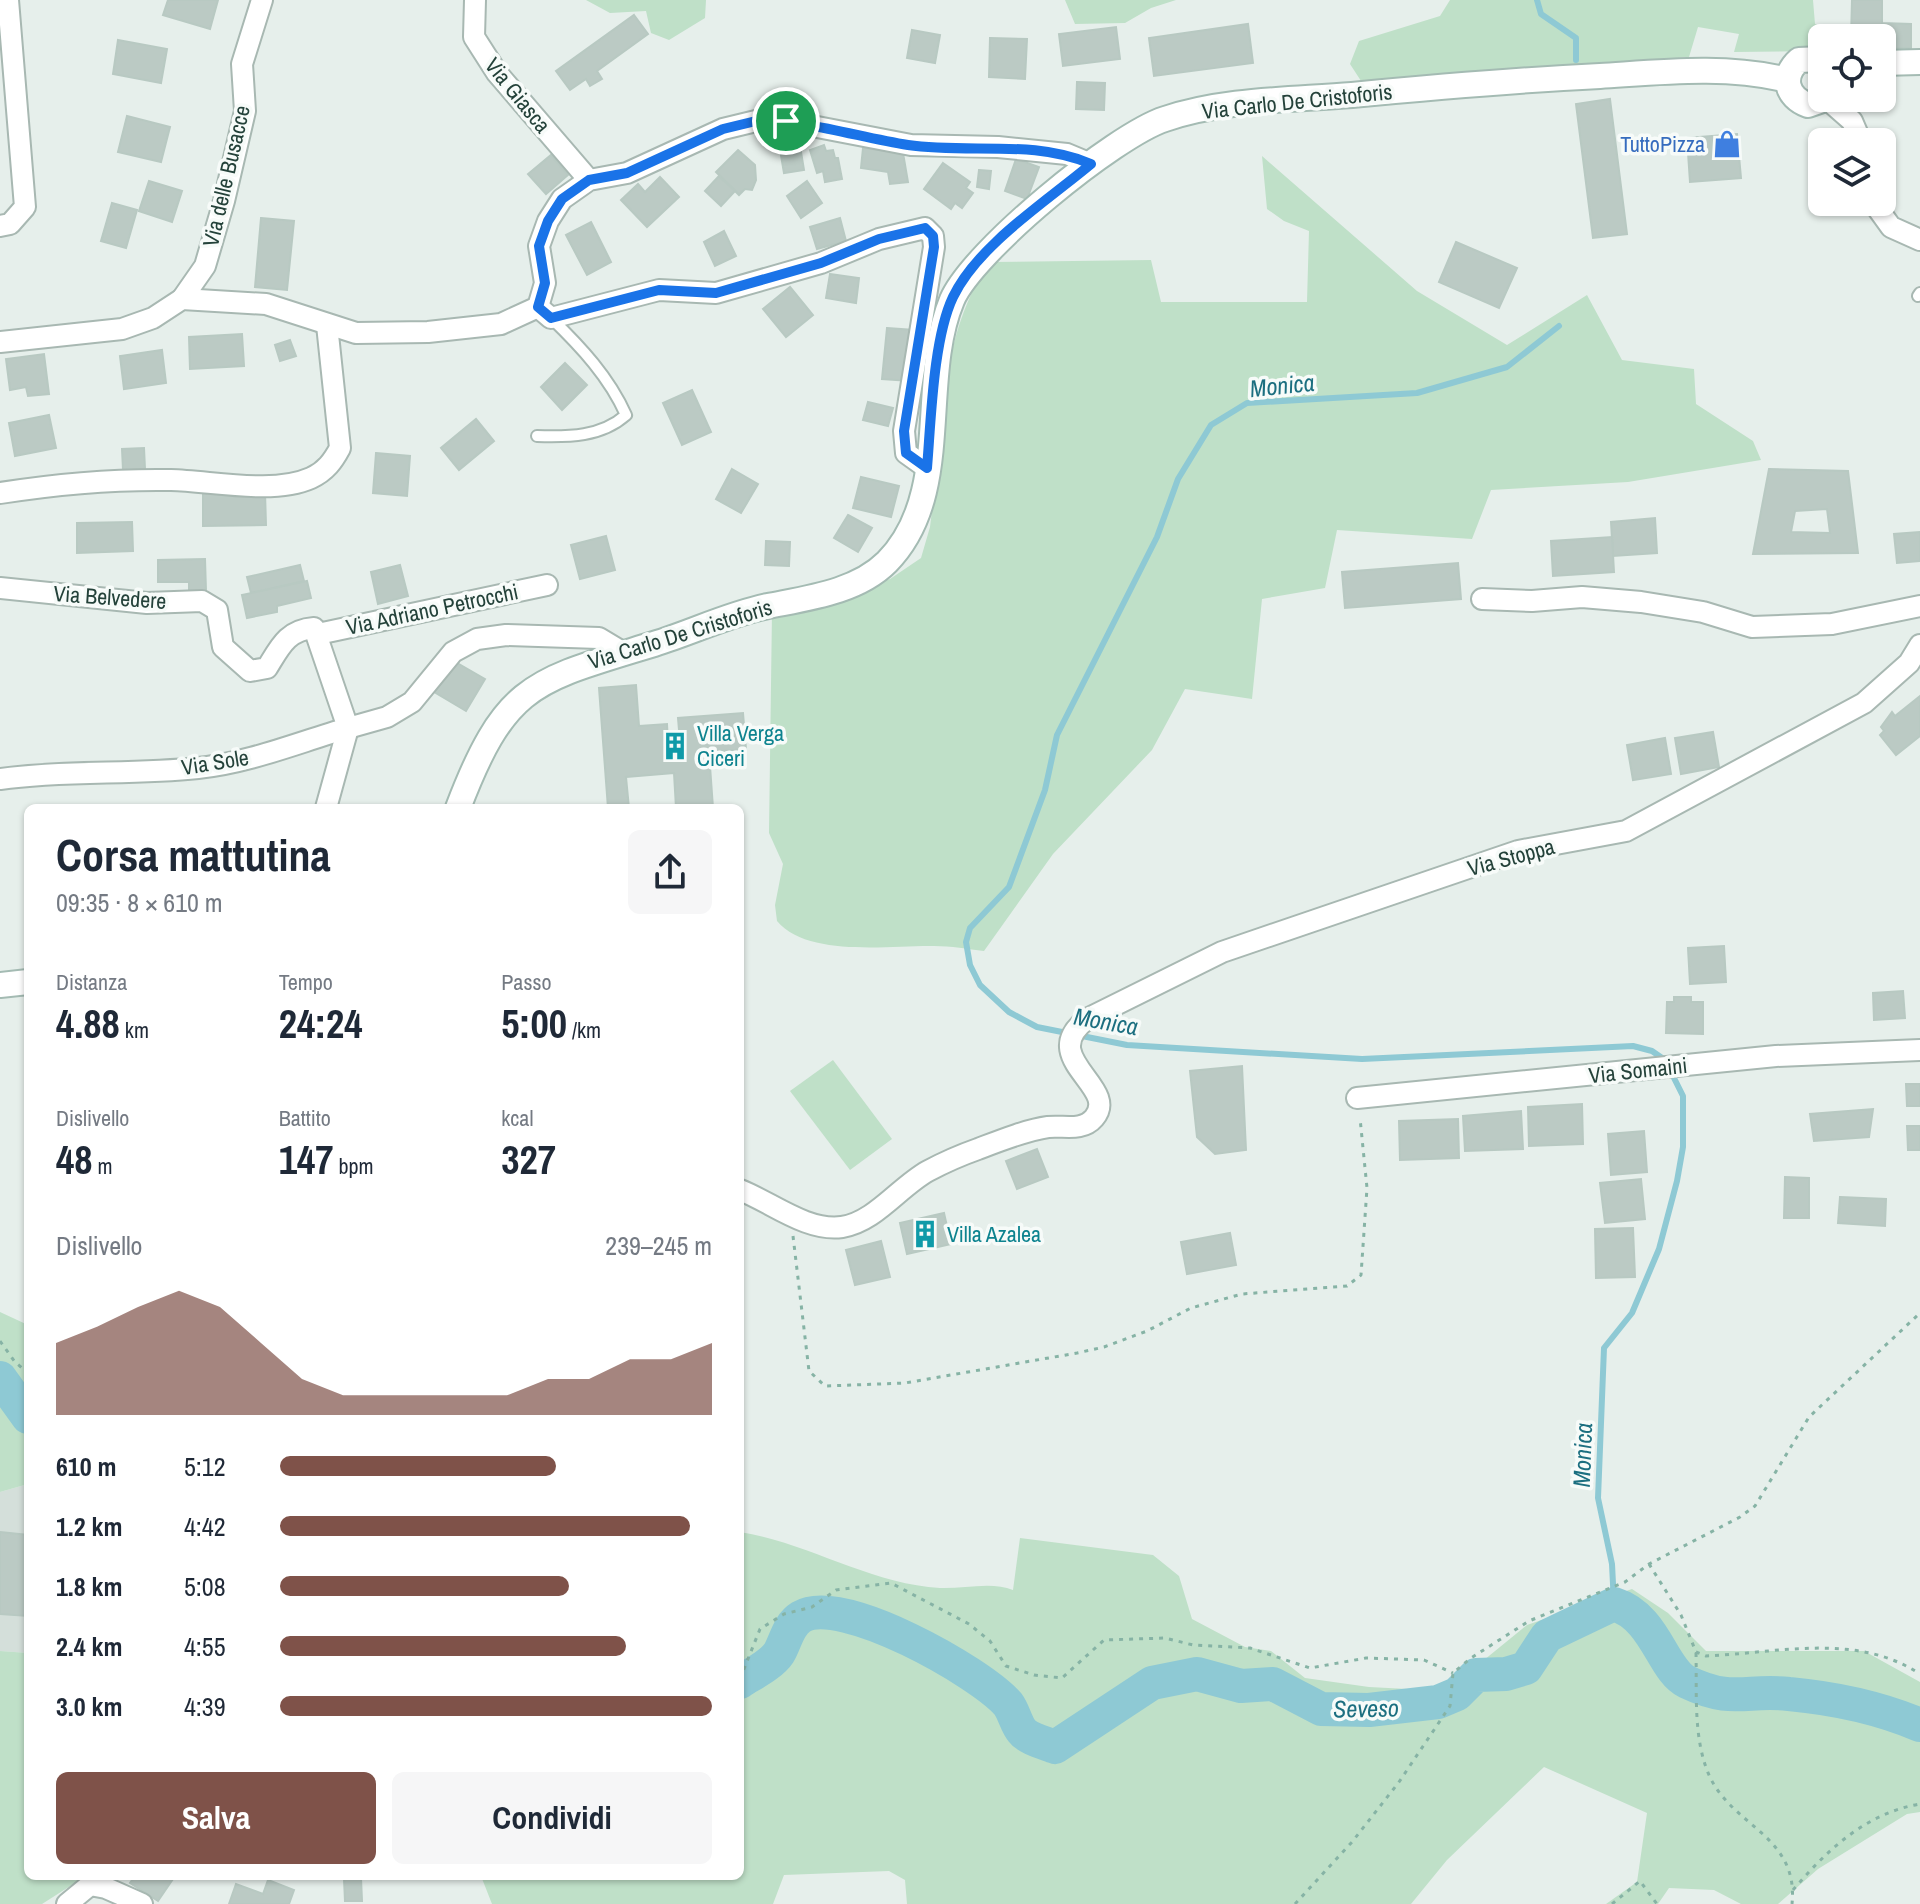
<!DOCTYPE html>
<html lang="it">
<head>
<meta charset="utf-8">
<style>
	body { margin:0; font-family:"Archivo Narrow",sans-serif; background:#f6f6f7; color:#1f2937; height:100vh; display:flex; flex-direction:column; font-size:30px; white-space:nowrap }
	* { box-sizing:border-box; margin:0 }
	p { font-size:26px; color:#747a83 }
	.icon { flex:none; width:44px; height:44px; fill:none; stroke:currentColor; stroke-width:2; stroke-linecap:round; stroke-linejoin:round }
	.map { position:relative; flex:1; overflow:hidden }
	.sheet { position:absolute; left:24px; top:804px; width:720px; height:1076px; display:flex; flex-direction:column; background:#fff; border-radius:12px; box-shadow:0 2px 6px #0004 }
	.sheet>* { flex:none }
	.fabs { position:absolute; left:1808px; top:24px; display:grid; gap:16px }
	.fabs a { display:grid; place-items:center; width:88px; height:88px; border-radius:12px; background:#fff; box-shadow:0 2px 6px #0004; font-size:40px }
	.pin { position:absolute; display:grid; place-items:center; width:68px; height:68px; color:#fff; margin:-34px; border:4px solid #fff; border-radius:50%; box-shadow:0 2px 8px #0007 }
	.round { display:grid; place-items:center; flex:none; width:84px; height:84px; border-radius:12px; background:#f6f6f7 }
	.head { display:flex; align-items:center; justify-content:space-between; height:136px; padding:0 32px }
	h1 { font-size:44px; font-weight:700; line-height:60px }
	.stats { display:grid; grid-template-columns:repeat(3,1fr); gap:12px; height:136px; padding:8px 32px }
	.stats div { display:grid; align-content:center }
	.stats b { font-size:40px; font-weight:700 }
	.stats small { font-size:22px; font-weight:400 }
	.stats p { font-size:22px }
	.chart { height:224px; padding:16px 32px }
	.chart p { display:flex; justify-content:space-between }
	.chart svg { width:100%; height:144px; margin-top:8px; fill:#7f5249; opacity:.7 }
	.cta { display:flex; gap:16px; margin-top:auto; padding:16px 32px }
	.cta a { flex:1; height:92px; border-radius:12px; background:#7f5249; color:#fff; font-size:32px; font-weight:700; line-height:92px; text-align:center }
	.cta a+a { background:#f6f6f7; color:#1f2937 }
	ul { padding:0 32px; list-style:none; font-size:26px }
	li { display:grid; grid-template-columns:128px 96px 1fr; align-items:center; height:60px }
	li i { height:20px; border-radius:10px; background:#7f5249 }
	.map>svg:first-child { display:block }
	.built { fill:#d4dfda }
	.green { fill:#bfe0c8 }
	.lines { fill:none; stroke-linecap:round; stroke-linejoin:round }
	.stream { stroke:#8ec9d4; stroke-width:6 }
	.river { stroke:#8ec9d4; stroke-width:34 }
	.building { fill:#bbcac4; stroke:#b8c9c2; stroke-width:2; fill-rule:evenodd }
	.service-casing { stroke:#a8b8b2; stroke-width:14 }
	.minor-casing { stroke:#a8b8b2; stroke-width:24 }
	.secondary-casing { stroke:#a4bbb3; stroke-width:28 }
	.path { stroke:#86b3a5; stroke-width:3; stroke-dasharray:4 6; stroke-linecap:butt }
	.service { stroke:#fff; stroke-width:10 }
	.minor { stroke:#fff; stroke-width:20 }
	.secondary { stroke:#fff; stroke-width:24 }
	.route-casing { stroke:#fff; stroke-width:16 }
	.route { stroke:#1a73e8; stroke-width:10 }
	.labels { text-anchor:middle; dominant-baseline:central; stroke-width:7; stroke-linejoin:round; paint-order:stroke }
	.street-label { font-size:22px; fill:#24423a; stroke:#f7fbf9 }
	.shop-label { font-size:22px; fill:#366cbe; stroke:#f7fbf9; text-anchor:end }
	.culture-label { font-size:22px; fill:#0d838f; stroke:#f7fbf9; text-anchor:start }
	.water-label { font-size:24px; font-style:italic; fill:#1c6f80; stroke:#f7fbf9 }
</style>
</head>
<body>
<div class="map">
<svg width="1920" height="1904" viewBox="0 0 1920 1904">
	<rect width="100%" height="100%" fill="#e6efeb"/>
	<polygon class="built" points="28,1484 28,1653 0,1651 0,1492"/>
	<g class="green">
		<polygon points="586,0 706,0 705,18 669,40 651,33 646,11 610,13"/>
		<polygon points="1065,0 1176,0 1151,8 1125,23 1075,24"/>
		<polygon points="1450,0 1813,0 1815,24 1830,30 1829,38 1822,38 1822,51 1734,52 1739,34 1698,27 1689,57 1363,84 1350,64 1359,41 1440,16"/>
		<path d="M1262,156L1417,291L1507,345L1587,295L1622,360L1694,369L1696,404L1753,441L1761,460L1628,482L1491,490L1472,539L1337,530L1325,588L1262,599L1252,699L1185,689L1152,750L1053,854L984,951C968,949 951,946 934,946C891,945 808,958 777,921L775,905L783,864L769,833L772,611L890,579L921,558L930,527C941,438 938,339 989,262L1151,260L1161,302H1307L1309,231L1284,221L1267,209Z"/>
		<polygon points="833,1060 892,1139 850,1170 790,1091"/>
		<polygon points="0,1312 28,1325 28,1484 0,1492"/>
		<path d="M740,1532C809,1543 870,1584 940,1588C963,1589 992,1581 1013,1590L1020,1538L1153,1555L1179,1576L1192,1619L1245,1647L1271,1651L1305,1678L1369,1687L1446,1691L1527,1625L1632,1589L1668,1613L1706,1651H1864L1920,1682V1812L1907,1814L1818,1869L1778,1904H1741L1714,1890L1669,1888L1658,1904H1606L1637,1882L1647,1813L1544,1767L1447,1860L1411,1904H907L905,1880L889,1871L784,1875L773,1904H492L481,1876H740Z"/>
		<polygon points="0,1651 28,1653 28,1876 86,1876 42,1904 0,1904"/>
	</g>
	<g class="lines">
		<g class="stream">
			<polyline points="1537,0 1541,14 1576,38 1576,60"/>
			<polyline points="1559,326 1507,367 1417,393 1247,403 1211,425 1178,479 1157,537 1057,735 1045,790 1009,887 970,928 966,942 970,965 980,985 1009,1012 1037,1027 1127,1045 1362,1059 1633,1046 1652,1051 1665,1060"/>
			<polyline points="1614,1604 1612,1564 1598,1498 1604,1348 1632,1313 1659,1249 1677,1181 1683,1147 1683,1096 1670,1070"/>
		</g>
		<g class="river">
			<polyline points="0,1378 28,1417"/>
			<path d="M740,1682C752,1674 771,1665 779,1653C786,1641 788,1625 801,1617C841,1593 980,1672 1008,1704C1014,1712 1016,1724 1022,1731C1028,1739 1046,1743 1055,1747L1152,1683L1197,1674L1241,1686L1273,1684L1321,1709L1369,1710L1438,1702L1457,1694L1476,1675L1506,1674L1526,1668L1547,1636L1614,1604C1656,1617 1662,1670 1687,1682C1733,1704 1746,1689 1789,1694C1832,1698 1880,1708 1920,1725"/>
		</g>
	</g>
	<g class="building">
		<polygon points="168,0 218,0 210,29 163,15"/>
		<polygon points="1852,0 1882,0 1882,23 1911,24 1911,48 1882,48 1882,38 1851,38"/>
		<polygon points="634,15 648,34 597,71 602,79 590,86 586,79 570,90 556,71"/>
		<polygon points="1248,24 1253,63 1154,76 1149,38"/>
		<polygon points="1116,27 1120,59 1063,66 1059,34"/>
		<polygon points="912,30 940,35 935,63 907,58"/>
		<polygon points="990,38 1027,39 1025,79 989,77"/>
		<polygon points="118,40 167,49 161,83 113,74"/>
		<polygon points="1077,82 1105,83 1104,110 1076,109"/>
		<polygon points="1610,99 1627,234 1593,238 1576,104"/>
		<polygon points="127,116 170,127 161,162 118,152"/>
		<polygon points="798,134 804,170 784,173 778,138"/>
		<polygon points="1737,134 1741,178 1690,182 1687,138"/>
		<polygon points="824,145 826,151 833,150 835,158 838,158 842,179 825,182 823,171 817,173 810,150"/>
		<polygon points="863,148 903,153 908,182 890,184 888,172 861,168"/>
		<polygon points="738,150 755,165 756,180 752,190 745,189 739,195 716,172"/>
		<polygon points="551,155 568,175 546,194 528,174"/>
		<polygon points="1016,159 1039,167 1027,199 1005,191"/>
		<polygon points="943,163 970,182 966,188 973,193 962,208 955,203 951,209 924,189"/>
		<polygon points="979,170 991,171 989,189 977,187"/>
		<polygon points="719,176 735,191 721,206 705,191"/>
		<polygon points="660,177 679,197 647,227 621,200 638,184 645,192"/>
		<polygon points="149,181 182,191 172,222 139,211"/>
		<polygon points="807,181 822,203 801,218 787,196"/>
		<polygon points="112,203 137,210 126,248 101,241"/>
		<polygon points="261,218 294,221 287,290 255,287"/>
		<polygon points="840,218 846,241 817,249 810,227"/>
		<polygon points="591,222 611,262 587,275 566,235"/>
		<polygon points="724,231 736,256 715,266 704,242"/>
		<polygon points="1456,242 1517,268 1499,308 1439,282"/>
		<polygon points="830,274 859,278 856,303 826,298"/>
		<polygon points="790,287 813,315 786,337 763,309"/>
		<polygon points="887,328 914,330 910,381 882,379"/>
		<polygon points="242,334 244,366 190,369 189,337"/>
		<polygon points="290,340 296,356 280,361 275,345"/>
		<polygon points="162,350 166,383 124,389 120,356"/>
		<polygon points="44,354 49,394 28,396 26,387 10,390 6,359"/>
		<polygon points="565,363 587,385 562,410 541,387"/>
		<polygon points="692,390 711,432 682,445 663,403"/>
		<polygon points="868,402 893,408 888,426 863,420"/>
		<polygon points="49,415 56,448 15,456 9,423"/>
		<polygon points="476,419 494,441 459,470 441,448"/>
		<polygon points="144,448 145,469 123,470 122,449"/>
		<polygon points="376,453 410,456 407,496 373,493"/>
		<polygon points="732,469 758,484 741,513 716,499"/>
		<path d="M1769,469L1848,471L1858,553L1753,554ZM1827,509L1830,533L1791,532L1795,511Z"/>
		<polygon points="861,477 899,486 891,517 853,508"/>
		<polygon points="265,492 266,525 203,526 203,493"/>
		<polygon points="848,515 872,528 858,552 834,538"/>
		<polygon points="1655,518 1657,553 1613,556 1611,522"/>
		<polygon points="132,522 133,551 77,553 77,523"/>
		<polygon points="1920,532 1920,561 1897,563 1894,534"/>
		<polygon points="606,536 615,570 580,579 571,545"/>
		<polygon points="1612,537 1614,572 1553,576 1551,541"/>
		<polygon points="766,541 790,542 789,566 765,565"/>
		<polygon points="205,559 206,591 189,592 189,582 158,582 158,560"/>
		<polygon points="1458,563 1461,599 1345,608 1342,572"/>
		<polygon points="300,565 304,581 251,593 247,577"/>
		<polygon points="400,565 408,596 378,604 371,572"/>
		<polygon points="307,581 311,598 277,606 277,612 247,618 242,595"/>
		<polygon points="452,660 485,679 466,711 434,692"/>
		<polygon points="636,685 639,726 667,724 668,743 680,742 678,718 743,713 746,749 709,752 713,808 676,808 674,773 626,777 629,808 608,808 599,688"/>
		<polygon points="1920,696 1920,736 1896,755 1880,735 1884,731 1881,727 1892,712 1895,716"/>
		<polygon points="1713,732 1719,767 1681,774 1675,738"/>
		<polygon points="1665,738 1671,774 1633,780 1627,745"/>
		<polygon points="1724,946 1726,982 1690,984 1688,948"/>
		<polygon points="1903,991 1905,1018 1874,1020 1873,993"/>
		<polygon points="1674,997 1691,997 1691,1002 1703,1002 1703,1034 1666,1033 1667,1002 1674,1002"/>
		<polygon points="1242,1066 1246,1150 1215,1154 1197,1137 1190,1071"/>
		<polygon points="1906,1084 1920,1084 1920,1106 1907,1106"/>
		<polygon points="1582,1104 1583,1144 1529,1146 1528,1107"/>
		<polygon points="1873,1109 1869,1137 1814,1141 1810,1114"/>
		<polygon points="1521,1111 1523,1149 1465,1151 1463,1116"/>
		<polygon points="1458,1119 1459,1158 1400,1160 1399,1121"/>
		<polygon points="1907,1126 1920,1126 1920,1150 1908,1150"/>
		<polygon points="1644,1131 1647,1172 1611,1175 1608,1134"/>
		<polygon points="1037,1149 1048,1177 1017,1189 1006,1161"/>
		<polygon points="1785,1177 1809,1178 1809,1218 1784,1218"/>
		<polygon points="1641,1179 1645,1219 1605,1223 1600,1183"/>
		<polygon points="1840,1197 1886,1199 1885,1226 1838,1223"/>
		<polygon points="944,1213 951,1244 907,1254 900,1223"/>
		<polygon points="1633,1228 1635,1277 1596,1278 1595,1229"/>
		<polygon points="1230,1233 1236,1265 1187,1274 1181,1242"/>
		<polygon points="881,1241 890,1277 855,1285 846,1250"/>
		<polygon points="0,1532 28,1535 28,1616 0,1614"/>
		<polygon points="135,1876 175,1876 158,1901 130,1883"/>
		<polygon points="361,1878 362,1901 345,1901 344,1879"/>
		<polygon points="268,1880 294,1890 289,1904 229,1904 236,1884 263,1894"/>
	</g>
	<g class="lines">
		<defs>
			<g id="service">
				<polyline points="1918,296 1920,293"/>
				<path d="M537,436C569,437 601,437 626,415C609,377 581,347 551,318"/>
			</g>
			<g id="minor">
				<polyline points="475,0 474,37 497,73 589,180"/>
				<polyline points="1827,99 1852,121 1861,142"/>
				<polyline points="1873,202 1891,227 1920,240"/>
				<polyline points="0,226 10,224 25,207 8,0"/>
				<polyline points="182,299 205,266 224,201 245,111 242,64 262,0"/>
				<polyline points="538,307 551,318 659,290 716,293 821,263 879,239 925,228 933,236 934,247 904,431 906,453 927,468"/>
				<polyline points="0,342 122,329 153,318 182,299 266,304 356,333 428,332 501,324 538,307 545,283 539,246 548,221 562,199 589,180 627,173 723,129 756,121 786,121 911,145 998,147 1067,154 1091,164"/>
				<path d="M0,493C57,484 113,479 171,480C212,481 273,495 311,478C326,471 333,461 340,448L327,325"/>
				<path d="M0,588L147,603L202,601L217,610L223,647L250,671L267,668C280,647 287,630 314,628L348,728L387,717L412,702L453,652L477,639L506,635L599,638L624,653"/>
				<polyline points="1482,599 1532,601 1582,597 1641,602 1703,612 1752,627 1832,624 1920,606"/>
				<polyline points="318,634 547,585"/>
				<path d="M0,779C66,770 132,775 198,768C249,763 299,742 348,728"/>
				<polyline points="326,808 348,728"/>
				<polyline points="1357,1098 1776,1056 1920,1050"/>
				<path d="M740,1190C771,1202 807,1232 842,1227C875,1222 899,1187 928,1171C943,1163 961,1155 978,1149C999,1141 1026,1130 1048,1127C1063,1125 1082,1132 1094,1118C1121,1087 1035,1058 1087,1019L1222,952L1518,851L1626,831L1864,703L1909,663L1920,645"/>
				<polyline points="67,1904 90,1885 106,1888 142,1904"/>
			</g>
			<g id="secondary">
				<path d="M1822,59L1799,60C1781,76 1786,97 1808,105L1828,98"/>
				<polyline points="1882,63 1920,62"/>
				<path d="M458,808C506,682 534,681 654,644C693,632 729,614 768,606C808,598 857,592 887,562C954,494 918,381 952,300C973,251 1115,135 1165,119C1224,99 1291,100 1352,95C1435,87 1517,80 1600,76C1664,72 1725,65 1788,80"/>
				<polyline points="0,985 28,982"/>
			</g>
		</defs>
		<use href="#service" class="service-casing"/>
		<use href="#minor" class="minor-casing"/>
		<use href="#secondary" class="secondary-casing"/>
		<g class="path">
			<polyline points="793,1236 809,1371 825,1386 905,1383 1077,1353 1104,1347 1147,1331 1191,1308 1242,1294 1347,1286 1361,1275 1367,1188 1360,1118"/>
			<polyline points="0,1341 15,1362 28,1373"/>
			<path d="M1649,1564L1681,1615L1696,1652L1706,1656C1778,1653 1856,1632 1920,1674"/>
			<path d="M1696,1653C1697,1694 1693,1738 1709,1775C1732,1827 1799,1835 1792,1904"/>
			<polyline points="740,1679 760,1629 784,1614 812,1607 836,1590 891,1583 969,1624 990,1641 1006,1666 1034,1675 1062,1678 1104,1640 1165,1638 1193,1645 1250,1648 1310,1668 1366,1658 1424,1660 1453,1673"/>
			<path d="M1793,1890C1827,1850 1866,1813 1920,1804"/>
			<polyline points="1295,1904 1352,1842 1399,1782 1450,1706 1453,1673 1471,1658 1529,1621 1625,1582 1649,1564 1740,1517 1755,1506 1809,1417 1920,1313"/>
			<polyline points="1612,1904 1640,1881 1657,1904"/>
		</g>
		<use href="#service" class="service"/>
		<use href="#minor" class="minor"/>
		<use href="#secondary" class="secondary"/>
	</g>
	<g class="lines">
		<defs>
			<path id="route" d="M756,121C808,120 857,137 908,145C969,154 1033,139 1091,164C1047,201 978,245 953,297C933,339 931,421 927,468L906,453L904,431L934,247L933,236L925,228L879,239L821,263L716,293L659,290L551,318L538,307L545,283L539,246L548,221L562,199L589,180L627,173L723,129Z"/>
		</defs>
		<use href="#route" class="route-casing"/>
		<use href="#route" class="route"/>
	</g>
	<defs>
		<symbol id="shop-bare" viewBox="-9 -9 18 18"><path d="M-5-2.5h2.3a2.7 3.5 0 0 1 5.4 0H5L5.5 6h-11ZM-1.5-2.5h3a1.5 2.3 0 0 0-3 0Z" fill="#3f7fe0" stroke="#f7fbf9" stroke-width="2.5" paint-order="stroke"/></symbol>
		<symbol id="building-bare" viewBox="-9 -9 18 18"><path d="M-4-6H4V6H1V3H-1V6H-4ZM-2.5-4.3h1.7v1.8h-1.7ZM.8-4.3h1.7v1.8H.8ZM-2.5-1h1.7V.8h-1.7ZM.8-1h1.7V.8H.8Z" fill="#0f9aa8" stroke="#f7fbf9" stroke-width="2.5" paint-order="stroke"/></symbol>
	</defs>
	<g fill-rule="evenodd">
		<use href="#shop-bare" x="1707" y="124" width="40" height="40"/>
		<use href="#building-bare" x="655" y="726" width="40" height="40"/>
		<use href="#building-bare" x="905" y="1214" width="40" height="40"/>
	</g>
	<g class="labels">
		<g class="street-label">
			<text transform="translate(518 95) rotate(51)">Via Giasca</text>
			<text transform="translate(1297 101) rotate(-6)">Via Carlo De Cristoforis</text>
			<text transform="translate(226 176) rotate(-77)">Via delle Busacce</text>
			<text transform="translate(110 597) rotate(4)">Via Belvedere</text>
			<text transform="translate(432 609) rotate(-12)">Via Adriano Petrocchi</text>
			<text transform="translate(680 634) rotate(-17)">Via Carlo De Cristoforis</text>
			<text transform="translate(215 762) rotate(-9)">Via Sole</text>
			<text transform="translate(1511 857) rotate(-15)">Via Stoppa</text>
			<text transform="translate(1638 1070) rotate(-6)">Via Somaini</text>
		</g>
		<g class="shop-label">
			<text x="1705" y="144">TuttoPizza</text>
		</g>
		<g class="culture-label">
			<text x="697" y="733">Villa Verga<tspan x="697" dy="25">Ciceri</tspan></text>
			<text x="947" y="1234">Villa Azalea</text>
		</g>
		<g class="water-label">
			<text transform="translate(1282 385) rotate(-6)">Monica</text>
			<text transform="translate(1106 1021) rotate(10)">Monica</text>
			<text transform="translate(1582 1455) rotate(-88)">Monica</text>
			<text transform="translate(1366 1708) rotate(-1)">Seveso</text>
		</g>
	</g>
</svg>
<div class="fabs">
<a><svg class="icon" aria-label="locate" viewBox="0 0 24 24"><circle cx="12" cy="12" r="6"/><path d="M12 2v4M12 18v4M2 12h4M18 12h4"/></svg></a>
<a><svg class="icon" aria-label="layers" viewBox="0 0 24 24"><path d="M12 4l9 5-9 5-9-5zM3 14l9 5 9-5"/></svg></a>
</div>
<div class="pin" style="left:786px;top:121px;background:#1e9e55"><svg class="icon" aria-label="arrive" viewBox="0 0 24 24"><path d="M6 21V4h12l-3 4 3 4H6"/></svg></div>
<section class="sheet">
<div class="head"><div><h1>Corsa mattutina</h1><p>09:35 · 8 × 610 m</p></div><a class="round"><svg class="icon" aria-label="share" viewBox="0 0 24 24"><path d="M12 15V3M7 8l5-5 5 5M5 13v7h14v-7"/></svg></a></div>
<div class="stats">
<div><p>Distanza</p><b>4.88<small> km</small></b></div>
<div><p>Tempo</p><b>24:24</b></div>
<div><p>Passo</p><b>5:00<small> /km</small></b></div>
</div>
<div class="stats">
<div><p>Dislivello</p><b>48<small> m</small></b></div>
<div><p>Battito</p><b>147<small> bpm</small></b></div>
<div><p>kcal</p><b>327</b></div>
</div>
<div class="chart"><p><span>Dislivello</span>239–245 m</p>
<svg viewBox="0 0 160 44" preserveAspectRatio="none"><path d="M0 44V22L10 17L20 11L30 6L40 11L50 22L60 33L70 38L80 38L90 38L100 38L110 38L120 33L130 33L140 27L150 27L160 22V44z"/></svg>
</div>
<ul>
<li><b>610 m</b>5:12<i style="width:64%"></i></li>
<li><b>1.2 km</b>4:42<i style="width:95%"></i></li>
<li><b>1.8 km</b>5:08<i style="width:67%"></i></li>
<li><b>2.4 km</b>4:55<i style="width:80%"></i></li>
<li><b>3.0 km</b>4:39<i style="width:100%"></i></li>
</ul>
<div class="cta"><a>Salva</a><a>Condividi</a></div>
</section>
</div>
</body>
</html>
